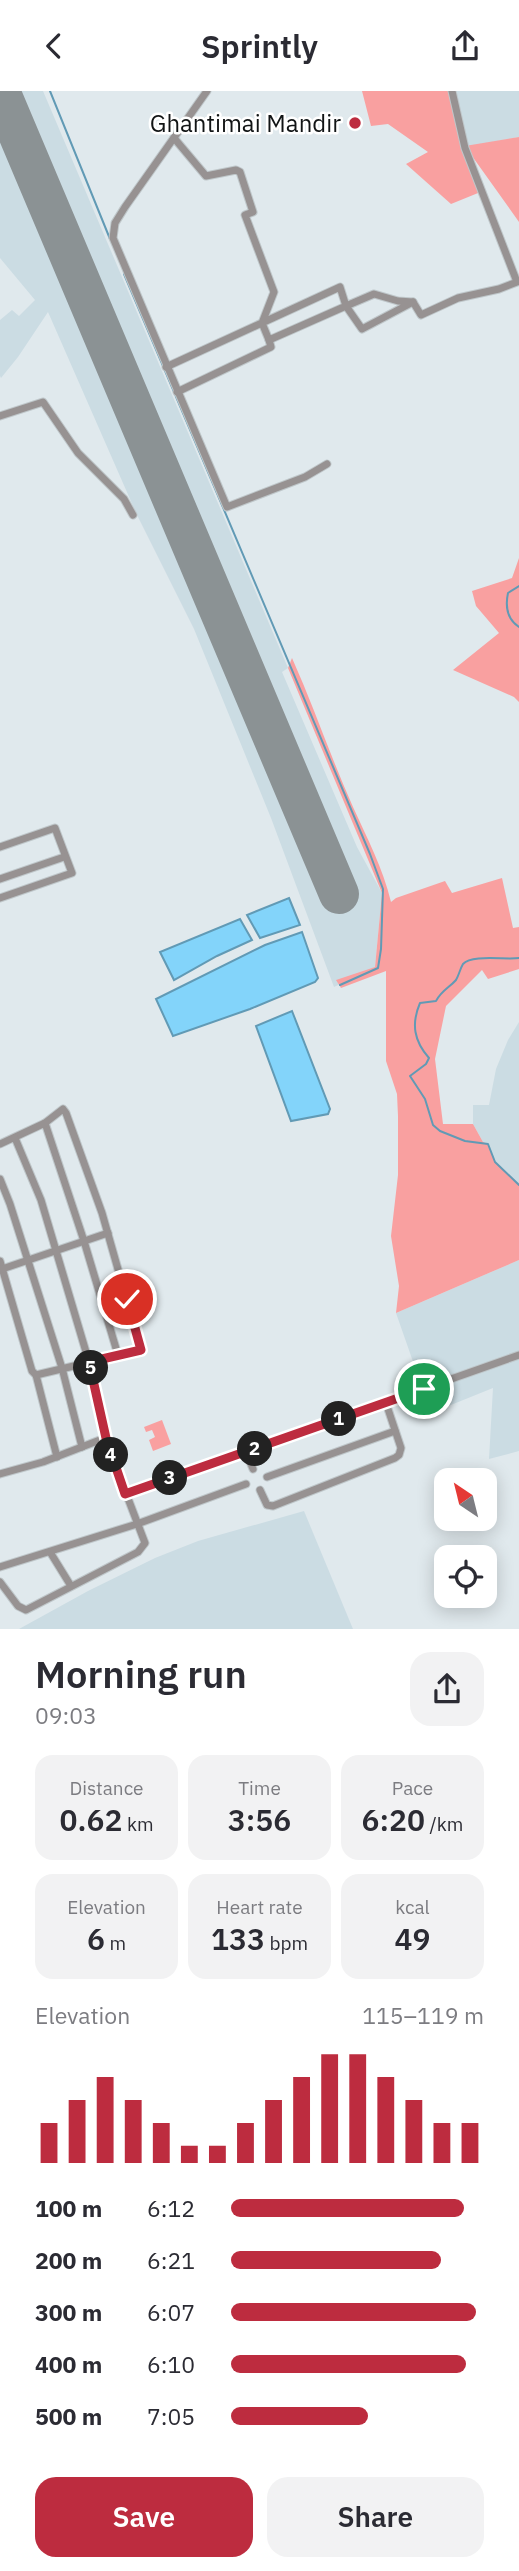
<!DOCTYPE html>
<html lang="en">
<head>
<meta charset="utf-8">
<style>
	body { margin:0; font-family:"IBM Plex Sans",sans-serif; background:#f2f2f3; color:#2b2b33; height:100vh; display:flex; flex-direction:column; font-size:26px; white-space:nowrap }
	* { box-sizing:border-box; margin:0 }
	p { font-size:23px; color:#7c7c81 }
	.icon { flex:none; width:38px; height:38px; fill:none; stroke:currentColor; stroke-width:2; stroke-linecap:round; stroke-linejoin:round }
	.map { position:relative; height:1538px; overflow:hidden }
	.sheet { display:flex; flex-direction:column; background:#fff; flex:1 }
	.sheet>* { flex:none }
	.needle { width:46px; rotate:325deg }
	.controls { position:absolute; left:434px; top:1377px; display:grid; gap:14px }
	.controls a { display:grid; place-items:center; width:63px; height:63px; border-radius:14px; background:#fff; box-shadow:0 4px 18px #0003; font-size:35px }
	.pin { position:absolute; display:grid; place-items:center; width:60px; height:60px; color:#fff; margin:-30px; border:4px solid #fff; border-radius:50%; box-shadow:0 2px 7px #0007 }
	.km { position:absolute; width:35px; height:35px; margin:-18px; border-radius:50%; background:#222; color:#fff; font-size:19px; line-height:35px; text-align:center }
	.round { display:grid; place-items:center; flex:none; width:74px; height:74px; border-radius:21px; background:#f2f2f3 }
	.headline { display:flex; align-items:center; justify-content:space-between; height:119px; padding:0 35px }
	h1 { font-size:38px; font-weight:600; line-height:52px }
	.figures { display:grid; grid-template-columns:repeat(3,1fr); gap:10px; height:119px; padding:7px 35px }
	.figures div { display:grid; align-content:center; border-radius:18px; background:#f2f2f3; text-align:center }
	.figures b { font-size:30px; font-weight:600 }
	.figures small { font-size:19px; font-weight:400 }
	.figures p { font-size:19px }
	.chart { height:196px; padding:14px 35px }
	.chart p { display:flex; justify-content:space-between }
	.chart svg { width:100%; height:126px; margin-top:7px; stroke:#bd2c3f; stroke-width:6 }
	.cta { display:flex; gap:14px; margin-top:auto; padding:14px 35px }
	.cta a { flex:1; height:80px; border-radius:21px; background:#bd2c3f; color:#fff; font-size:28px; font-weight:600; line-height:80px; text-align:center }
	.cta a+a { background:#f2f2f3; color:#2b2b33 }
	ul { padding:0 35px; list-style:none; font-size:23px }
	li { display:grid; grid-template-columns:112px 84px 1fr; align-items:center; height:52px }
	li i { height:18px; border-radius:9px; background:#bd2c3f }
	header { display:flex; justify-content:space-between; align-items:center; height:91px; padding:0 35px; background:#fff; font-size:32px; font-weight:600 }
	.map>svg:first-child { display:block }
	.built { fill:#cbdce3 }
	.green { fill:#f9a0a0 }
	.water { fill:#83d4fa; stroke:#619ab5; stroke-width:2 }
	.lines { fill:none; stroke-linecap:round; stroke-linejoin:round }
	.stream { stroke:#619ab5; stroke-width:2 }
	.taxiway { stroke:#8b9294; stroke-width:16 }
	.runway { stroke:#8b9294; stroke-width:40 }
	.minor-casing { stroke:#bfc7ca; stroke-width:9 }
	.minor { stroke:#979292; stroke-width:7 }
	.route-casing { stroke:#fff; stroke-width:14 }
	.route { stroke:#bd2c3f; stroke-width:9 }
	.poi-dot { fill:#bd2c3f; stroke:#fff; stroke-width:2.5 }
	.labels { text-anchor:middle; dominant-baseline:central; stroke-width:5; stroke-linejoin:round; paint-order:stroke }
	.poi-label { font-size:24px; fill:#111415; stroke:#fff; text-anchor:end }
</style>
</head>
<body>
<header><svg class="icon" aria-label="back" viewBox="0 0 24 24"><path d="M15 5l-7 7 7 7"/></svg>Sprintly<svg class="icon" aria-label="share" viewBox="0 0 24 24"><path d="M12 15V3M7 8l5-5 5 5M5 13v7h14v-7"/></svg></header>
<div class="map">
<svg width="519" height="1539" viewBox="0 0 519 1539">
	<rect width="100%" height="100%" fill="#e0e9ed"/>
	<g class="built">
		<polygon points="0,0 43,0 288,577 282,581 357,756 382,802 375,876 334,896 271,727 194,538 137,424 48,221 18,266 1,287 0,285 0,229 12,219 19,225 35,209 0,167"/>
		<polygon points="452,0 519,0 519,46 465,56"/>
		<polygon points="519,931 519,1094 495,1071 488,1053 483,1051 473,1033 473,1014 489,1014 496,978 508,949"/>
		<polygon points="519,1169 519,1360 489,1368 493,1297 431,1322 396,1222"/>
		<polygon points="304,1420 353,1538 19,1538 88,1500 155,1467 198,1450"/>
	</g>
	<g class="green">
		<polygon points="362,0 452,0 465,55 519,46 519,131 467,58 483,100 451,113 406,73 428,61 388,33 371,35"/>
		<polygon points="519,467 519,611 514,606 453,579 499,542 476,515 472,500 512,487"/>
		<path d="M292,567C314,616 331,667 353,716C367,747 383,777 391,811L396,807L445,790L452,802L502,787L513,837L519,836V878L488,888L482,879L446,915L435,968L443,1033H473L483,1051L488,1053L495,1071L519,1094V1169L396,1222L399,1195L391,1145L398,1084V1025L397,1003L386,970V880L341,897L336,889L375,876L382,802L288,577Z"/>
		<polygon points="162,1329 171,1353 153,1360 149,1349 155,1346 152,1339 146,1341 144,1336"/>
	</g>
	<g class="water">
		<polygon points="289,807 300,834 260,847 247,824"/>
		<polygon points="240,828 252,849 217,865 174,889 160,861"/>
		<polygon points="302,841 318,887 315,891 250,918 173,945 156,908 265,854"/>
		<polygon points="292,920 330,1018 328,1023 291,1030 256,935"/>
	</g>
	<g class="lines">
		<g class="stream">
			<polyline points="50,0 110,148"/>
			<polyline points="124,183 370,763 383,798 381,858 378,877 340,894"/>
			<path d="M519,495L508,502C505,516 507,528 519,536"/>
			<path d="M519,867C505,869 472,863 463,873C460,878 459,884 456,889C449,897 442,899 436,910L420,912C411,933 414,950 429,967L426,973L410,985L425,1008L433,1034L440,1040L465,1050L488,1053L495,1071L519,1094"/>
		</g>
		<polyline class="taxiway" points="0,21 11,26"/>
		<polyline class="runway" points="0,0 339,803"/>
		<defs>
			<g id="minor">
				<polyline points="207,0 125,116 115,132 113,147 227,416 305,386 327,373"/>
				<polyline points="413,211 421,224 458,207 499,198 517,191 465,57 452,0"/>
				<polyline points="166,276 340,196 346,215 374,203 398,210 413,211 362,238 346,215 269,249 262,232 274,201 245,124 253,121 240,81 236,79 206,85 174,47"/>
				<polyline points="177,301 271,256 269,249"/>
				<polyline points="0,325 43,311 78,362 124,408 133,424"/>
				<polyline points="0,756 55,737 72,782 0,807"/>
				<polyline points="0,788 64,766"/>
				<polyline points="45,1032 84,1150 118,1264"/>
				<polyline points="0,1053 45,1032 63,1018 66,1022 102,1122 141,1259 36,1284 57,1366"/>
				<polyline points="0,1088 10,1113 62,1277 82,1356"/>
				<polyline points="0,1170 32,1280 36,1284"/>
				<polyline points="2,1178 108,1142"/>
				<polyline points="246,1361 253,1378"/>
				<polyline points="0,1383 43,1371 105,1347"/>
				<polyline points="267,1386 395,1340"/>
				<polyline points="260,1399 267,1414 273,1415 395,1367 399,1364 401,1357 386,1312"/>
				<polyline points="125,1403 519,1264"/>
				<polyline points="50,1461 71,1495"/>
				<polyline points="0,1476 137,1433 246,1393"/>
				<polyline points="0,1491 18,1515 26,1519 138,1461 145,1452 105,1347 89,1271 41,1109 15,1047"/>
			</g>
		</defs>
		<use href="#minor" class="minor-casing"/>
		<use href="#minor" class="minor"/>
	</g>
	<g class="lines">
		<defs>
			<polyline id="route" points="127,1208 141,1259 89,1271 106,1347 125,1403 424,1298"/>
		</defs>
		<use href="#route" class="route-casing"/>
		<use href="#route" class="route"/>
	</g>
	<circle class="poi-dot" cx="355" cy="32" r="7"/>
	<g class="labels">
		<g class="poi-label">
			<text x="341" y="32">Ghantimai Mandir</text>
		</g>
	</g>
</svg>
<div class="controls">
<a><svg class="needle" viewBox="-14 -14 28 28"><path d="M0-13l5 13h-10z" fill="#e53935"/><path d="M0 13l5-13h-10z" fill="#7c7c81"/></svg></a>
<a><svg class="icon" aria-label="locate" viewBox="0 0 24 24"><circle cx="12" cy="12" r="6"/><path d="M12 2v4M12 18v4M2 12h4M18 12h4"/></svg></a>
</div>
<div class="pin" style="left:424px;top:1298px;background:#1e9e55"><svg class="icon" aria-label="arrive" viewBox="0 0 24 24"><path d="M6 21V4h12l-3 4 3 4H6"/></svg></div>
<div class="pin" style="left:127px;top:1208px;background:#d93025"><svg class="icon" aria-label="check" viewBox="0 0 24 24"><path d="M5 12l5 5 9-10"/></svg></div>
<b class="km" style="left:339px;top:1328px">1</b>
<b class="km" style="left:255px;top:1358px">2</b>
<b class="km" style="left:170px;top:1387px">3</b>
<b class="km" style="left:111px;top:1364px">4</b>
<b class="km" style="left:91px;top:1277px">5</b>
</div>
<section class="sheet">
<div class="headline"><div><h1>Morning run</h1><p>09:03</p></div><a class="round"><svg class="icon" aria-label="share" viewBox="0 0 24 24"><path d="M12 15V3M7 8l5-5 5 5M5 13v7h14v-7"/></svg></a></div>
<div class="figures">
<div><p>Distance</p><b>0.62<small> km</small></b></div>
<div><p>Time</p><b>3:56</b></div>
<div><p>Pace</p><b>6:20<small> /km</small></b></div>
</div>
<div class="figures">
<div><p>Elevation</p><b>6<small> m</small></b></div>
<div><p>Heart rate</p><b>133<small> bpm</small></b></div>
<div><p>kcal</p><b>49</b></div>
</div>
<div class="chart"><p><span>Elevation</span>115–119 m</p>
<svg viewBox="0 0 160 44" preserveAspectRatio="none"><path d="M5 44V30M15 44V22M25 44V14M35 44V22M45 44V30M55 44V38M65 44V38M75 44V30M85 44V22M95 44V14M105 44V6M115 44V6M125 44V14M135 44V22M145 44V30M155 44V30"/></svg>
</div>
<ul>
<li><b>100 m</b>6:12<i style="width:92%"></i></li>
<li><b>200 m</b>6:21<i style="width:83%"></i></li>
<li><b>300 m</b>6:07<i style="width:97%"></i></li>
<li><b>400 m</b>6:10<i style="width:93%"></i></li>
<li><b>500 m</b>7:05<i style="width:54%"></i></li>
</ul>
<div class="cta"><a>Save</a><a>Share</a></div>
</section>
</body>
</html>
